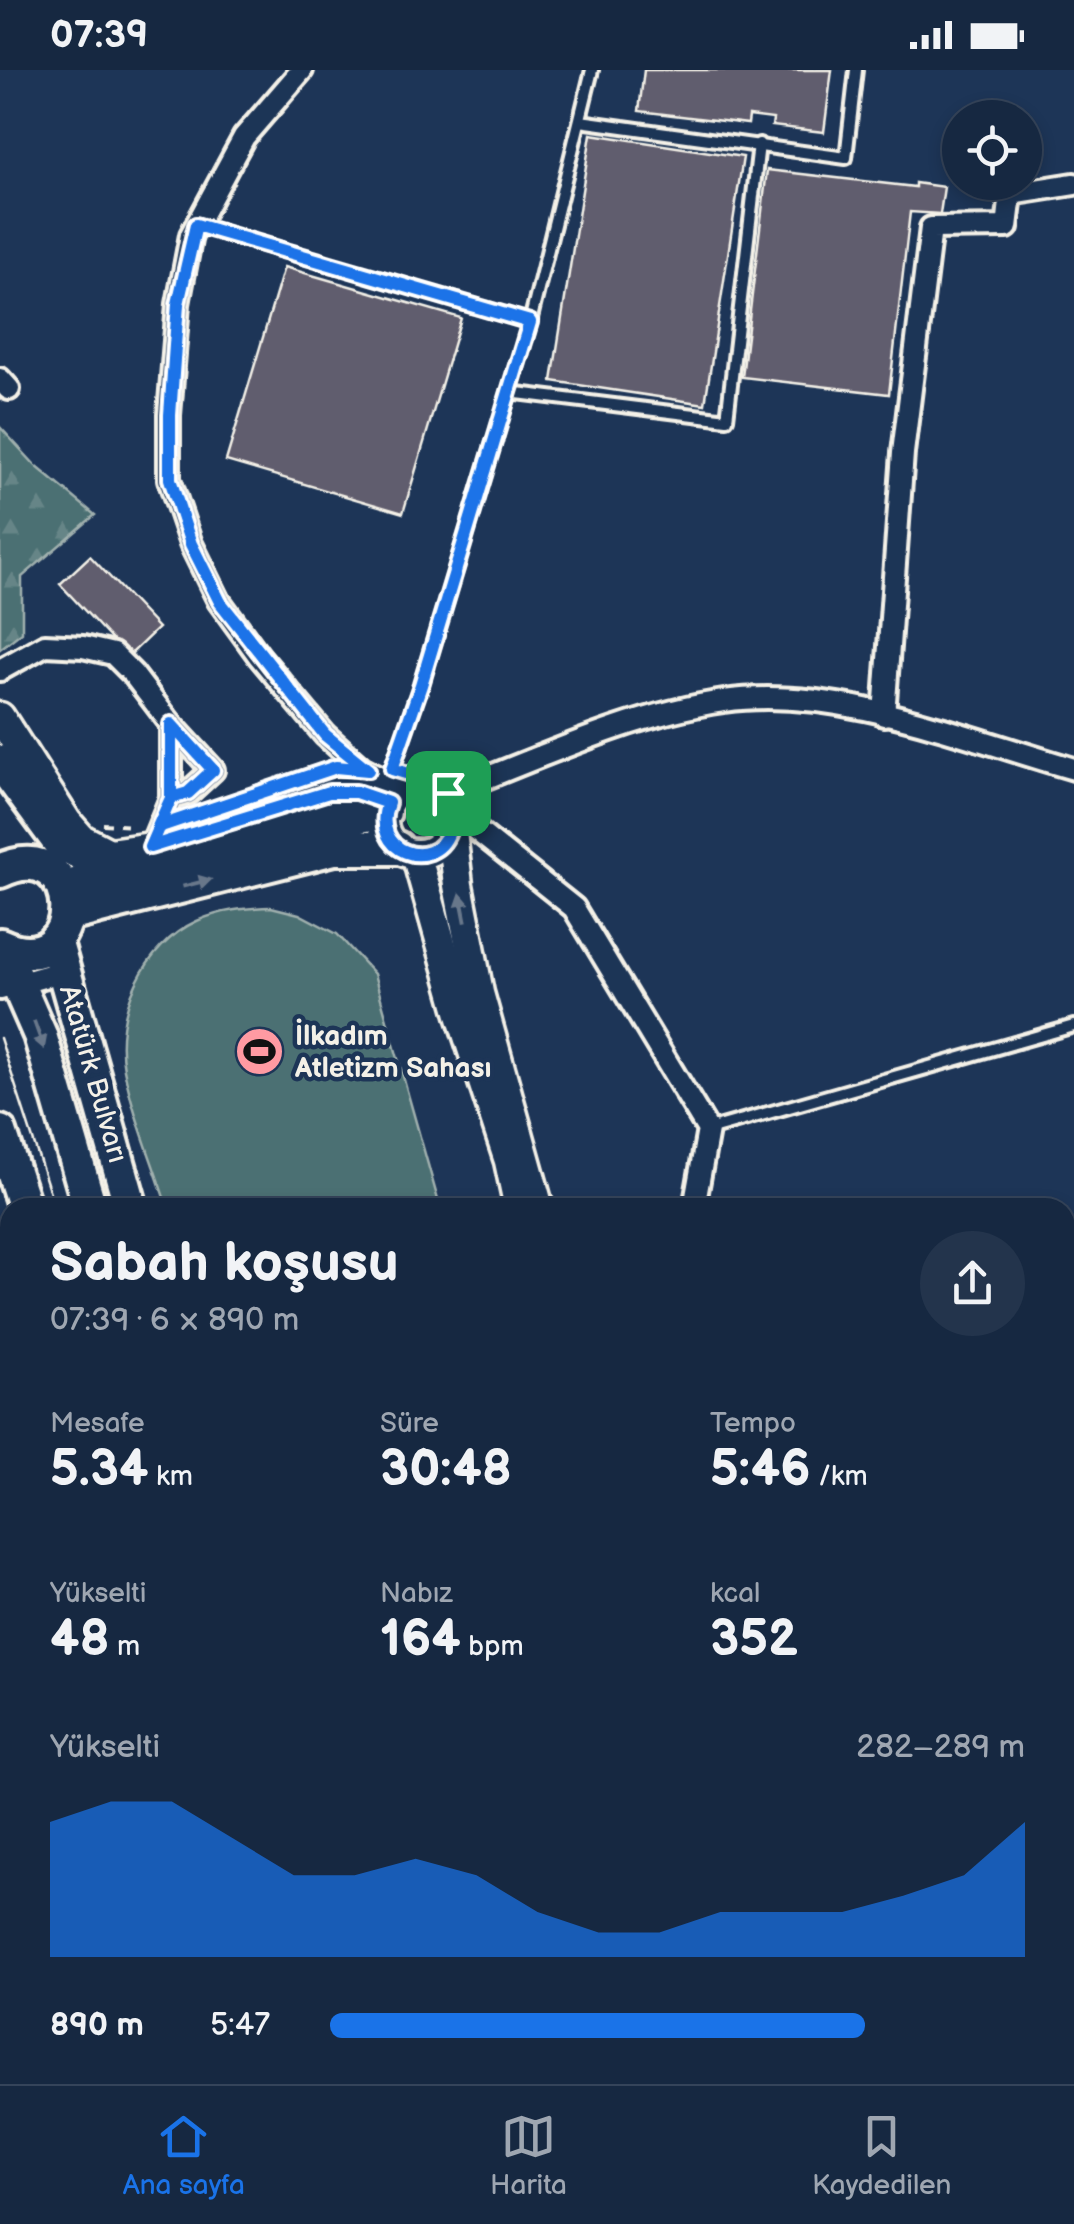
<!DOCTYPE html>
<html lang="tr">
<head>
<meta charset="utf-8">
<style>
	body { margin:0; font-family:"Balsamiq Sans",sans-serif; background:#23344c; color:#f1f3f6; height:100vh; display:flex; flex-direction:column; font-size:38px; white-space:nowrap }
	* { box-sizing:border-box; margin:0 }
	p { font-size:32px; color:#9ea6b1 }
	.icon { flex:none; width:55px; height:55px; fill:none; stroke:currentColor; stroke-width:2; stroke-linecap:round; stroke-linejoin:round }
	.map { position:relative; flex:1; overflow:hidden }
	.sheet { position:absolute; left:0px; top:1128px; width:1075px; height:888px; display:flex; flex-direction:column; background:#162841; border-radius:30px 30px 0 0; box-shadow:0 5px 15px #0003,0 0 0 2px #35445a }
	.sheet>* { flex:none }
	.controls { position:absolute; left:942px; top:30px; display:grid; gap:20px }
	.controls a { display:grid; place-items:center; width:100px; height:100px; border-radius:50%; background:#162841; box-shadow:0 5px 15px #0003,0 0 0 2px #35445a; font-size:50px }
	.pin { position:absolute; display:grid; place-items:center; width:85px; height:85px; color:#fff; margin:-42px; border-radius:20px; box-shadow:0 5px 15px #0006 }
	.round { display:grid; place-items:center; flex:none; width:105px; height:105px; border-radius:52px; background:#23344c }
	.summary { display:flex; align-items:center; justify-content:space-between; height:170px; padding:0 50px }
	h1 { font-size:55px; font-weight:700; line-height:75px }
	.stats { display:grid; grid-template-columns:repeat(3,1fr); gap:15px; height:170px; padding:10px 50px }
	.stats div { display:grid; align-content:center }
	.stats b { font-size:50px; font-weight:700 }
	.stats small { font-size:28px; font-weight:400 }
	.stats p { font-size:28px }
	.chart { height:280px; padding:20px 50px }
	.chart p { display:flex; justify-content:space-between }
	.chart svg { width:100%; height:180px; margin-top:10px; fill:#1a73e8; opacity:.7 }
	ul { padding:0 50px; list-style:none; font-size:32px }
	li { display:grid; grid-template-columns:160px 120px 1fr; align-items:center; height:75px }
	li i { height:25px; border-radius:12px; background:#1a73e8 }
	.status { display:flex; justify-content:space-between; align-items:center; height:70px; padding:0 50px; background:#162841; direction:ltr }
	.status svg { height:28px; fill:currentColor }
	.dock { display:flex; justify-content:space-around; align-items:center; height:140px; border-top:2px solid #35445a; background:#162841; font-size:28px; color:#9ea6b1 }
	.dock a { display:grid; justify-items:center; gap:5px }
	.dock .current { color:#1a73e8 }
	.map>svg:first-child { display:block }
	.green { fill:#4c7073; stroke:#a0b0ae; stroke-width:2.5 }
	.forest { fill:url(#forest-firs); stroke:#a0b0ae; stroke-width:2.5 }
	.building { fill:#615d6e; stroke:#f4f1e8; stroke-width:2.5 }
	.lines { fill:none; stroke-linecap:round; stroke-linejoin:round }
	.lane-casing { stroke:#f4f1e8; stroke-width:18 }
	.street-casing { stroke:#f4f1e8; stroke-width:28 }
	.secondary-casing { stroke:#f4f1e8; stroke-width:35 }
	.primary-casing { stroke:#f4f1e8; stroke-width:40 }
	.path { stroke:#f4f1e8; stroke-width:4; stroke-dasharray:8 8; stroke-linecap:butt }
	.lane { stroke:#1d3557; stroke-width:10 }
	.street { stroke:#1d3557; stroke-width:20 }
	.secondary { stroke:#1d3557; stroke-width:28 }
	.primary { stroke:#1d3557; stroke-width:32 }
	.tram { stroke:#f4f1e8; stroke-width:2.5 }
	.oneway { fill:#68778a }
	.route-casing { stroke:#fff; stroke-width:20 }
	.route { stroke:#1a73e8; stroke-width:12 }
	.labels { text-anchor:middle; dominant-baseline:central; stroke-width:9; stroke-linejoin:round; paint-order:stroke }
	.poi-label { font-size:28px; font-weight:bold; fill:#f4f1e8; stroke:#1d3557; text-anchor:start }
	.street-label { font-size:28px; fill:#f4f1e8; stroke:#1d3557 }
</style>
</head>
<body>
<div class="status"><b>07:39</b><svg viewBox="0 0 49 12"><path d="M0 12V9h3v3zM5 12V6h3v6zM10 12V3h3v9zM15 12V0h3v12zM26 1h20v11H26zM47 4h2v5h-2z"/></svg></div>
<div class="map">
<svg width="1074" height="2014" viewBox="0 0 1074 2014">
	<defs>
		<pattern id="forest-firs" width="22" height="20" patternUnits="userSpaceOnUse" patternTransform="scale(2.5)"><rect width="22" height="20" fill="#4c7073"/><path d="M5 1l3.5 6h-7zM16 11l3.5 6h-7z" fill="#668587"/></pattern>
	</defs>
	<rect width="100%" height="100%" fill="#1d3557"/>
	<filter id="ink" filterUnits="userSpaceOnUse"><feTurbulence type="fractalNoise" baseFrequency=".01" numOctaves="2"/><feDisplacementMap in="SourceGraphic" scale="20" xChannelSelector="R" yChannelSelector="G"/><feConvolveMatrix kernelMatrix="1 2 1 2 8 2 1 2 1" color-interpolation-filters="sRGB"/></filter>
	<g filter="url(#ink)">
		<path class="green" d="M271,837L299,844L337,864L374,904L440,1137H167C153,1092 133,1045 124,999C113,943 144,875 197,851C221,840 245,838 271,837Z"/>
		<polygon class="forest" points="0,357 36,396 95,445 22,507 22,562 0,579"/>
		<g class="building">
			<polygon points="644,0 832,0 824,62 772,56 773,49 749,46 748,54 639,41"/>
			<polygon points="591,64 743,87 705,334 552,311"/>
			<polygon points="767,100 915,117 915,113 944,117 940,144 910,142 889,324 742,307"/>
			<polygon points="284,197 461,248 403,443 226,391"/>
			<polygon points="90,486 158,558 132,583 112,570 60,514"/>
		</g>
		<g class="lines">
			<defs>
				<g id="lane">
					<polyline points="580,51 846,88 856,0"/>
					<polyline points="197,155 530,252"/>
					<polyline points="509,322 727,349 759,74"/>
					<polyline points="415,717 392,699 421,615 530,252 592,0"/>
					<polyline points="708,1060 1074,956"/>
				</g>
				<g id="street">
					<polyline points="302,0 244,67 191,165 178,234 169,345 169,409 191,474 219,531 259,586 325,665 362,698 404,719"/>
					<polyline points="0,309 9,319"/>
					<polyline points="0,600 45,575 83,577 113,584 133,604 171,654 171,728 151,777"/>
					<polyline points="884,645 903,383 931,158 1007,157 1011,124 1074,114"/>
					<polyline points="171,654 213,700 188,723 171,728"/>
					<path d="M446,733L448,723C535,690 631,644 724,631C837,615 966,668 1074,699"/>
					<polyline points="450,744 460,747 574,838 708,1060 694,1138"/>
					<polyline points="0,919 64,901"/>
					<polyline points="0,1169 10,1167"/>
					<polyline points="0,1460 10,1456"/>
					<polyline points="1065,1660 1074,1670"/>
					<polyline points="0,1704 10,1731"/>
					<polyline points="0,1828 10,1844"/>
					<polyline points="0,1972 10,1968"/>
					<polyline points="118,2005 122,2014"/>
				</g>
				<g id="secondary">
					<polyline points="0,647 67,752 82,769 109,783 151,777 329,722 356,722 388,733"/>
					<circle cx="417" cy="750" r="34"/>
					<polyline points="451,753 458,815 479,923 539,1138"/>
					<polyline points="416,784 462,948 509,1091 519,1138"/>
					<polyline points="768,2005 774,2014"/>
				</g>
				<g id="primary">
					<polyline points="0,692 59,772 94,791 132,805"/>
					<path d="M0,801C87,759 90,916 0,875"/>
					<path d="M64,817C172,798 276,759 384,742"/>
					<polyline points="68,845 334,778 397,778"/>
					<polyline points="55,870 131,1138"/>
					<polyline points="1,876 40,965 90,1138"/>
					<polyline points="0,1062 25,1138"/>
					<polyline points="267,2005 270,2014"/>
					<polyline points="338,2005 341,2014"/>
					<polyline points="372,2005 374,2014"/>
				</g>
			</defs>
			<use href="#lane" class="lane-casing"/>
			<use href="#street" class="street-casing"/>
			<use href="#secondary" class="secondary-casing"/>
			<use href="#primary" class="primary-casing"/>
			<polyline class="path" points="103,754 134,756"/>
			<use href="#lane" class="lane"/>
			<use href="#street" class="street"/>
			<use href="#secondary" class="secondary"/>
			<use href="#primary" class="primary"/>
			<g class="tram">
				<polyline points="0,968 55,1138"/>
				<polyline points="301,2005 303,2014"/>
			</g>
		</g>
		<defs><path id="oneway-solid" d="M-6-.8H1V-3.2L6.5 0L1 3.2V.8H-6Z" transform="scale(2.5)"/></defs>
		<g class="oneway">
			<use href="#oneway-solid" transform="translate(197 813) rotate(-14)"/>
			<use href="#oneway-solid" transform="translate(463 838) rotate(-101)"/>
			<use href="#oneway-solid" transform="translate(39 965) rotate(70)"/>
		</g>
	</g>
	<g class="lines" filter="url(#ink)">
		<defs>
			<path id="route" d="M448,723L436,712L392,699L421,615L530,252L196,155L178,234L170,345V409L191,474L220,532L325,665L368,700L336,697L158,757L171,728V654L213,700L188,723L171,728L150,777L329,722H356L388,733C369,782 433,804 449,762C454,748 445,737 448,723"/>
		</defs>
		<use href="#route" class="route-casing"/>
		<use href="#route" class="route"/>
	</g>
	<defs>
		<symbol id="stadium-disc" viewBox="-11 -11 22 22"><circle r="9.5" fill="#ff9aa2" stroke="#1d3557"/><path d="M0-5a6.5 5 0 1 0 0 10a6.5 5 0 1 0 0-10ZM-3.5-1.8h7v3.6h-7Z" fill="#111"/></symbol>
	</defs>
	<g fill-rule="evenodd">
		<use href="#stadium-disc" x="232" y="954" width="55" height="55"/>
	</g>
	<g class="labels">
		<g class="poi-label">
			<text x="295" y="966">İlkadım<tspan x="295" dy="32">Atletizm Sahası</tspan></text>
		</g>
		<g class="street-label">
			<text transform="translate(93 1004) rotate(74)">Atatürk Bulvarı</text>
		</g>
	</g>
</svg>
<div class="controls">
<a><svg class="icon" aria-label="locate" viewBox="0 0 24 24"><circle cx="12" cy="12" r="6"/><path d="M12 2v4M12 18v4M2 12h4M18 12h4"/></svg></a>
</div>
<div class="pin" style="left:448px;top:723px;background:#1e9e55"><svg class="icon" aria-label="arrive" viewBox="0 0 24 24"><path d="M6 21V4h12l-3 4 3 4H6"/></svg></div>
<section class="sheet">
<div class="summary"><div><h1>Sabah koşusu</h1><p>07:39 · 6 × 890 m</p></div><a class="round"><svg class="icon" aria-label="share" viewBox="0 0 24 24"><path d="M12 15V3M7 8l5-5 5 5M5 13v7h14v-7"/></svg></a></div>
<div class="stats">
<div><p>Mesafe</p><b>5.34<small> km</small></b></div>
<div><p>Süre</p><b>30:48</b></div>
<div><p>Tempo</p><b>5:46<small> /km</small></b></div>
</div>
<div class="stats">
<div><p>Yükselti</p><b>48<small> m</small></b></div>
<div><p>Nabız</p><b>164<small> bpm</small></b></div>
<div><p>kcal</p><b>352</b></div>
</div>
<div class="chart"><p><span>Yükselti</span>282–289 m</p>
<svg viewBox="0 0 160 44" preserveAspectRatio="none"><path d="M0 44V11L10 6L20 6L30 15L40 24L50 24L60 20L70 24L80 33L90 38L100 38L110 33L120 33L130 33L140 29L150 24L160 11V44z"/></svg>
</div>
<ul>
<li><b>890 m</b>5:47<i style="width:77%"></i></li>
</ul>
</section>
</div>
<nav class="dock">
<a class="current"><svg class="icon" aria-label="home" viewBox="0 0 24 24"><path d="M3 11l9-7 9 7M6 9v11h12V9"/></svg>Ana sayfa</a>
<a><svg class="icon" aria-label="map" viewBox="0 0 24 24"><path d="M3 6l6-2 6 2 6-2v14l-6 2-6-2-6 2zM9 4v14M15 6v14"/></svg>Harita</a>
<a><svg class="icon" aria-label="saved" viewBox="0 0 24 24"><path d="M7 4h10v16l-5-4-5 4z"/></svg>Kaydedilen</a>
</nav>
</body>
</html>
